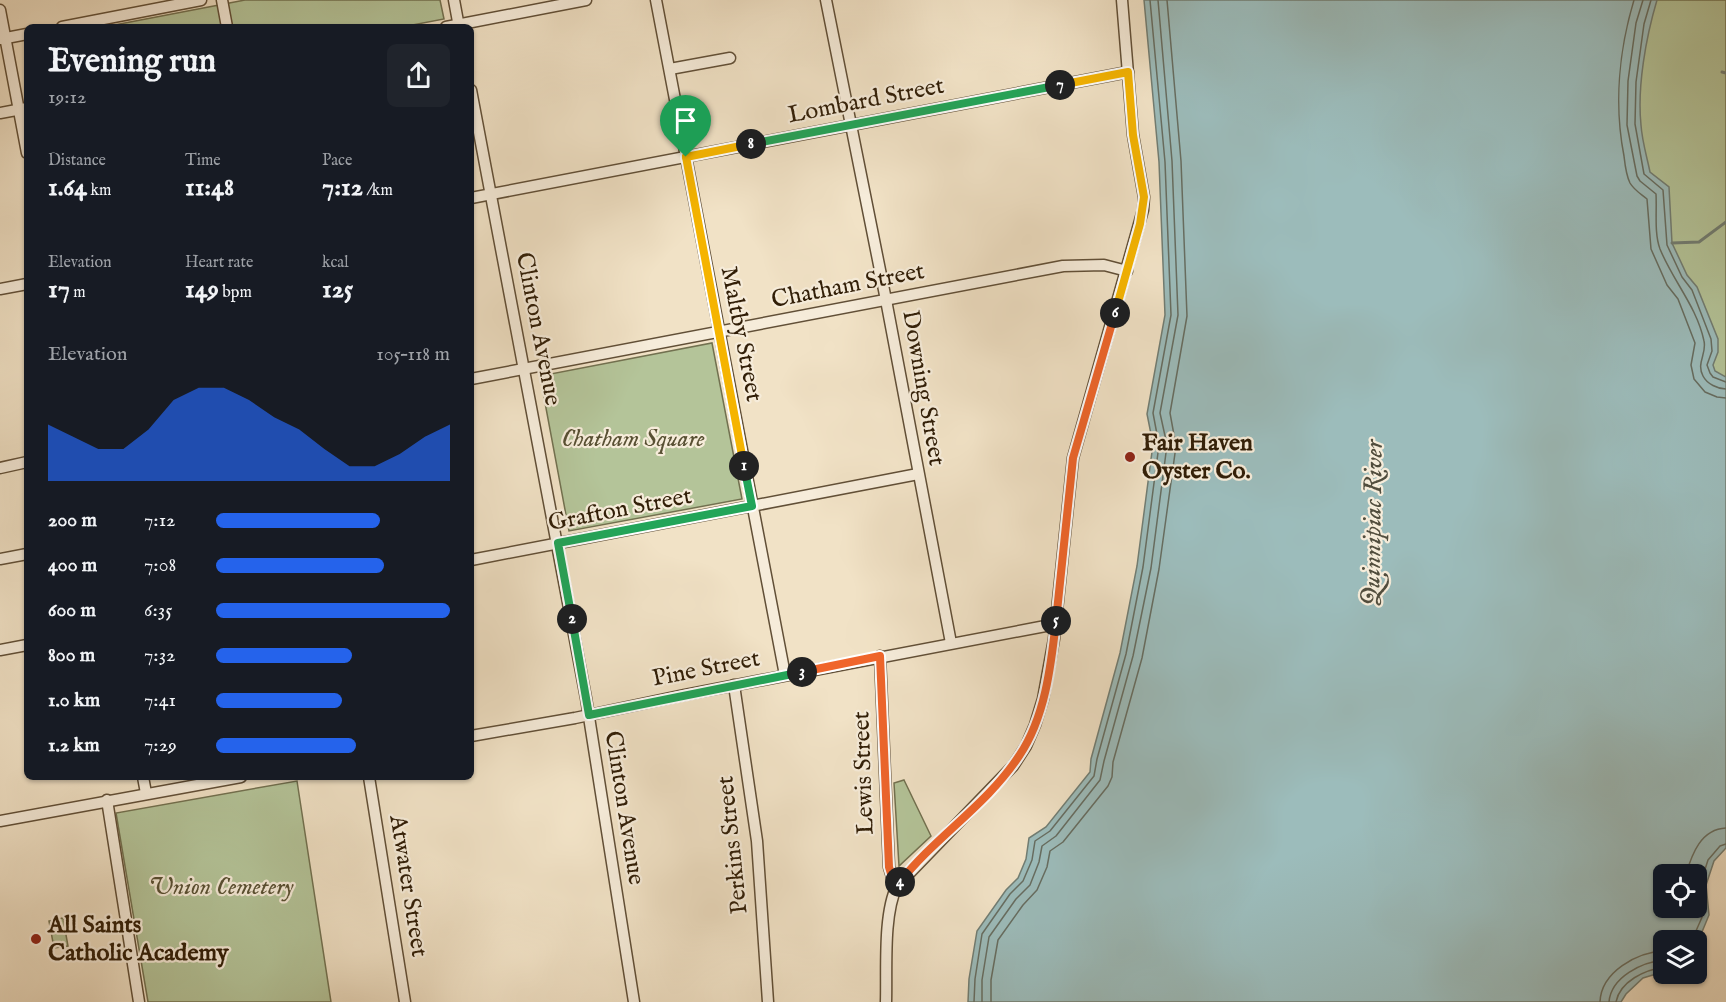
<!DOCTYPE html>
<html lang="en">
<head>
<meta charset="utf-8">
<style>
	body { margin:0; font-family:"IM FELL English",serif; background:#20242c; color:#f1f3f6; height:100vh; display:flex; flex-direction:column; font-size:22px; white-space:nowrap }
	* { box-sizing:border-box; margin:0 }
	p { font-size:20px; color:#9ea1a6 }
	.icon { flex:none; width:33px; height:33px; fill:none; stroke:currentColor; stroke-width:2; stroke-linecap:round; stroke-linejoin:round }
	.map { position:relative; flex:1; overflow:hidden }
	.side { position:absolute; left:24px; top:24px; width:450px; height:756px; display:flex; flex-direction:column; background:#171b24; border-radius:9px; box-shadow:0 2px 4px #0004 }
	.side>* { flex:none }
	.buttons { position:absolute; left:1653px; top:864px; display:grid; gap:12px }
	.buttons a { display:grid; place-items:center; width:54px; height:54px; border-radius:9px; background:#171b24; box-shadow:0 2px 4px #0004; font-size:30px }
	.pin { position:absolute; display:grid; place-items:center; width:51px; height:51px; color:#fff; margin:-62px -26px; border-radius:50% 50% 50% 0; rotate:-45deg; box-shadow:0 0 6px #0007 }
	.pin .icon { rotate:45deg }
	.km { position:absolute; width:30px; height:30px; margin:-15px; border-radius:50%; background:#222; color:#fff; font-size:16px; line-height:30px; text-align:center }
	.round { display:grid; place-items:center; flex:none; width:63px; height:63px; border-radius:9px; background:#20242c }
	.summary { display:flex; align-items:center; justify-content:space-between; height:102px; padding:0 24px }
	h1 { font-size:33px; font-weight:700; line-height:45px }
	.stats { display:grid; grid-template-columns:repeat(3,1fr); gap:9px; height:102px; padding:6px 24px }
	.stats div { display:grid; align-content:center }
	.stats b { font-size:26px; font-weight:700 }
	.stats small { font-size:16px; font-weight:400 }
	.stats p { font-size:16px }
	.chart { height:168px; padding:12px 24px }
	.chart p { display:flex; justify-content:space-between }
	.chart svg { width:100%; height:108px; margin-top:6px; fill:#2563eb; opacity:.7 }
	ul { padding:0 24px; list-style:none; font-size:20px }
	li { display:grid; grid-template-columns:96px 72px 1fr; align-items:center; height:45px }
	li i { height:15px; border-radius:8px; background:#2563eb }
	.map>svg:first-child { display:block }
	.green { fill:#b4c499; stroke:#727150; stroke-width:1.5 }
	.water { fill:#9cbcbb; stroke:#717d73; stroke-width:1.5; fill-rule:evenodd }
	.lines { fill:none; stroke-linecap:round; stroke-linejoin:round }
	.shore { stroke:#666d61; stroke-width:1.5 }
	.stream { stroke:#717d73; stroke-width:3 }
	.minor-casing { stroke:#614f37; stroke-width:13 }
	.minor { stroke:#f6ecda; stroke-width:10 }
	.split-1-casing { stroke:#fff; stroke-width:12 }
	.split-2-casing { stroke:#fff; stroke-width:12 }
	.split-3-casing { stroke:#fff; stroke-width:12 }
	.split-4-casing { stroke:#fff; stroke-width:12 }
	.split-5-casing { stroke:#fff; stroke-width:12 }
	.split-6-casing { stroke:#fff; stroke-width:12 }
	.split-7-casing { stroke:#fff; stroke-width:12 }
	.split-8-casing { stroke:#fff; stroke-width:12 }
	.split-9-casing { stroke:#fff; stroke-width:12 }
	.split-1 { stroke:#f5b400; stroke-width:8 }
	.split-2 { stroke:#22a559; stroke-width:8 }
	.split-3 { stroke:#22a559; stroke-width:8 }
	.split-4 { stroke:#f0652b; stroke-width:8 }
	.split-5 { stroke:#f0652b; stroke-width:8 }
	.split-6 { stroke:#f0652b; stroke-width:8 }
	.split-7 { stroke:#f5b400; stroke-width:8 }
	.split-8 { stroke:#22a559; stroke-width:8 }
	.split-9 { stroke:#f5b400; stroke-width:8 }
	.poi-dot { fill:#8f2418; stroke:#f6ecda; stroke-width:2 }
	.labels { text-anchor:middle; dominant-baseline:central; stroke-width:4.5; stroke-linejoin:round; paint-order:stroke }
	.street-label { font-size:24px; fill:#311e07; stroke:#f6ecda }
	.park-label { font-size:24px; font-style:italic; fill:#585033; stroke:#f6ecda }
	.poi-label { font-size:24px; font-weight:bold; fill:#311e07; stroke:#f6ecda; text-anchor:start }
	.water-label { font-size:26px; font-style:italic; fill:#514d3d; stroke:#f6ecda }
</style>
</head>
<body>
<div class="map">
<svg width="1726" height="1002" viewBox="0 0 1726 1002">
	<rect width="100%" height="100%" fill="#f1e2c6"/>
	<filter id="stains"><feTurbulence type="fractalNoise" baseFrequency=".00333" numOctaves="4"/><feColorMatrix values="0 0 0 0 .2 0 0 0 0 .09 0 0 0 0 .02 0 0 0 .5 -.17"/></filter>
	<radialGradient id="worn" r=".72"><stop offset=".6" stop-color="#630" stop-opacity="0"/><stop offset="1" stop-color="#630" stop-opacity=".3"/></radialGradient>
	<g class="green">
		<polygon points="245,0 440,0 444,19 402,27 104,27"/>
		<polygon points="1645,0 1726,0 1726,383 1716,376 1625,163"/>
		<polygon points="712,343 742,499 569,531 540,376"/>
		<polygon points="904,780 931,836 899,866 894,783"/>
		<polygon points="297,781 331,1002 148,1002 116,813"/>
		<polygon points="63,918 68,946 54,948 49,921"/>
	</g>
	<path class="water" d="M1144,0H1657C1646,37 1637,87 1641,125C1642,141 1647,157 1650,172L1669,187L1672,243L1687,275L1697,287L1718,339V352L1713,365L1715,371L1726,377V848L1714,861L1706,885L1709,915L1697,944L1696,940H1664L1663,972L1643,978L1626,994L1621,1002H968L969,979L977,931L1006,890L1018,878L1026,859L1029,838L1046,827L1090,772L1091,759L1120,653L1137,566L1153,444L1147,414L1165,315L1159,162ZM1664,874H1696V908H1664Z"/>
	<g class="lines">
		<g class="shore">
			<path d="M1634,0C1619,50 1614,105 1624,156C1625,165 1626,175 1630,183C1634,190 1641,194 1647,199L1651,249L1667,285L1678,299L1695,343L1691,365L1694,379L1705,392L1717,397L1726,398"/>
			<path d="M1643,0L1636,23L1628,81L1627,125L1637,176L1640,181L1656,194C1657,211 1654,233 1660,249C1673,281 1697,307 1704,341C1707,354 1696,363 1703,376C1707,384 1718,389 1726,389"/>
			<polyline points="1651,0 1644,24 1636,82 1635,124 1644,174 1663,190 1667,245 1682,277 1692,290 1711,339 1712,351 1707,365 1710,373 1713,377 1726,382"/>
			<path d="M1686,874C1692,854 1701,829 1726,828"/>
			<polyline points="1692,940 1703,915 1700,885 1708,860 1720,846 1726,844"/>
			<polyline points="974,1002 975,979 982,934 1010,894 1023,881 1032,860 1035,841 1050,831 1094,776 1097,759 1126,654 1143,567 1159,445 1153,413 1171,315 1165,162 1150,0"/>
			<polyline points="982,1002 982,980 989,937 1016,899 1030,885 1039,862 1042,846 1056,836 1100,780 1104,761 1133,656 1151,568 1167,445 1160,413 1178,315 1172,161 1158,0"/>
			<polyline points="991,1002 991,980 998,940 1023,905 1037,890 1047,867 1050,851 1063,842 1108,786 1112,777 1113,762 1142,658 1159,569 1176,446 1170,413 1187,316 1181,161 1167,0"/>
			<path d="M1600,1002C1601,972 1637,952 1664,951"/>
			<path d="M1609,1002C1611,977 1642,962 1664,960"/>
			<path d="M1616,1002C1620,981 1645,970 1664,967"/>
		</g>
		<g class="stream">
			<polyline points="1722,72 1726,73"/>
			<polyline points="1672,243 1699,242 1726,222"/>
		</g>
		<defs>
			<g id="minor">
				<polyline points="222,0 227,27"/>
				<polyline points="454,0 459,27"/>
				<polyline points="656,0 785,675"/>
				<polyline points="826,0 886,300 951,643"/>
				<polyline points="0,10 27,153"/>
				<polyline points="62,27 201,0"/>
				<polyline points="446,27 586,0"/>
				<polyline points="1,39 27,34"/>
				<polyline points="670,69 730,58"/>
				<polyline points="471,90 586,698 634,1002"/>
				<polyline points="0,113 27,108"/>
				<polyline points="471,198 1128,72"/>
				<polyline points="0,289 27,284"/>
				<polyline points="471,379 1063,266 1104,265 1127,271"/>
				<polyline points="0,468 27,462"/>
				<polyline points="0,559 27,554"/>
				<polyline points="471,560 918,474"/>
				<polyline points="0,650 27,645"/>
				<polyline points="880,656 889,867 893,880 897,886"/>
				<polyline points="734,685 757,841 768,1002"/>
				<polyline points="471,736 575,718 684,695 1056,624"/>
				<polyline points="143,777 146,793"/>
				<polyline points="369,777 405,1002"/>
				<polyline points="107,800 139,1002"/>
				<polyline points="0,821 241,777"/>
				<path d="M886,1002C887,969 883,914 897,886L1013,766L1026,746L1035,725L1043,699L1054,639L1073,458L1143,210L1144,197L1133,135L1122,0"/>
			</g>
		</defs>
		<use href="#minor" class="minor-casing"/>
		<use href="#minor" class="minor"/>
	</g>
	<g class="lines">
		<defs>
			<polyline id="split-1" points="686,157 744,466"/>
			<polyline id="split-2" points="572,619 558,543 752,506 744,466"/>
			<polyline id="split-3" points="572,619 589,715 802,672"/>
			<polyline id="split-4" points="802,672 880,656 889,867 893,880 897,886 900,882"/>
			<path id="split-5" d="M900,882C935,837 987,805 1019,756C1045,718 1051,666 1056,621"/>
			<polyline id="split-6" points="1056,621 1073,458 1115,313"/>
			<polyline id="split-7" points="1060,85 1128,72 1133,135 1144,197 1140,224 1115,313"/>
			<polyline id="split-8" points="751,144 1060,85"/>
			<polyline id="split-9" points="686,157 751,144"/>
		</defs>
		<use href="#split-1" class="split-1-casing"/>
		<use href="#split-2" class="split-2-casing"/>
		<use href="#split-3" class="split-3-casing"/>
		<use href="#split-4" class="split-4-casing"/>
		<use href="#split-5" class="split-5-casing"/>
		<use href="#split-6" class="split-6-casing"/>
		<use href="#split-7" class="split-7-casing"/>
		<use href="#split-8" class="split-8-casing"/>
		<use href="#split-9" class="split-9-casing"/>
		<use href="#split-1" class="split-1"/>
		<use href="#split-2" class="split-2"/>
		<use href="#split-3" class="split-3"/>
		<use href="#split-4" class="split-4"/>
		<use href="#split-5" class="split-5"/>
		<use href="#split-6" class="split-6"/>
		<use href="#split-7" class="split-7"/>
		<use href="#split-8" class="split-8"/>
		<use href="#split-9" class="split-9"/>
	</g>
	<g class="poi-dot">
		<circle cx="1130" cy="457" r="6"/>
		<circle cx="36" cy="939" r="6"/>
	</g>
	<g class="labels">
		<g class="street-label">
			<text transform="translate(866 101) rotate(-11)">Lombard Street</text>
			<text transform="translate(848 286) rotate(-11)">Chatham Street</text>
			<text transform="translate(538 329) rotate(79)">Clinton Avenue</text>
			<text transform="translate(741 334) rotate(79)">Maltby Street</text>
			<text transform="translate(923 388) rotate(80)">Downing Street</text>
			<text transform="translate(620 510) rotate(-11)">Grafton Street</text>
			<text transform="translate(706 669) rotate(-11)">Pine Street</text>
			<text transform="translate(864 773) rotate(-92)">Lewis Street</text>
			<text transform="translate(624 808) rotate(81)">Clinton Avenue</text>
			<text transform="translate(733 845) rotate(-96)">Perkins Street</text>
			<text transform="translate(408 886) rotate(81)">Atwater Street</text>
		</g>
		<g class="park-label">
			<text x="633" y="439">Chatham Square</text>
			<text x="221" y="887">Union Cemetery</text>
		</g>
		<g class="poi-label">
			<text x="1142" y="443">Fair Haven<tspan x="1142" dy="28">Oyster Co.</tspan></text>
			<text x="48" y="925">All Saints<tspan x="48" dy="28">Catholic Academy</tspan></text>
		</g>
		<g class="water-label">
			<text transform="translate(1373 523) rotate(-89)">Quinnipiac River</text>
		</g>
	</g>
	<rect width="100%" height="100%" filter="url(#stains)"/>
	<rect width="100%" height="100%" fill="url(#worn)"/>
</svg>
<div class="buttons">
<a><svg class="icon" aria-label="locate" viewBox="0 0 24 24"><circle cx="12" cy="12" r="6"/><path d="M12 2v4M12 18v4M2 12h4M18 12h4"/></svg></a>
<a><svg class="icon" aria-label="layers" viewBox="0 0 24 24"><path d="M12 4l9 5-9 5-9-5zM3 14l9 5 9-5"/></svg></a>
</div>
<div class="pin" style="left:686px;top:157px;background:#1e9e55"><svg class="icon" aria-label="arrive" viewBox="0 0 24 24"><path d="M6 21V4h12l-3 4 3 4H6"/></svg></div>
<b class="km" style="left:744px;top:466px">1</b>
<b class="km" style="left:572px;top:619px">2</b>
<b class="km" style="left:802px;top:672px">3</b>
<b class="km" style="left:900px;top:882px">4</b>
<b class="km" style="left:1056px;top:621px">5</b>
<b class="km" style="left:1115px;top:313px">6</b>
<b class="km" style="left:1060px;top:85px">7</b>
<b class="km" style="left:751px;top:144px">8</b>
<section class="side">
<div class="summary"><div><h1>Evening run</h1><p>19:12</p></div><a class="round"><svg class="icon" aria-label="share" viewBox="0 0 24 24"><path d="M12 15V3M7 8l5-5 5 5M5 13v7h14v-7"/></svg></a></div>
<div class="stats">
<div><p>Distance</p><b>1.64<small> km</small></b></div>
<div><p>Time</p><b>11:48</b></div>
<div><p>Pace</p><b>7:12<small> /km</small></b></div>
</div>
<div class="stats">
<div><p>Elevation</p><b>17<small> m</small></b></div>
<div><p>Heart rate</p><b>149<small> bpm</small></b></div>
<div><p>kcal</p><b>125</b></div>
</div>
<div class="chart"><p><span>Elevation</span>105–118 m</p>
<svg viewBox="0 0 160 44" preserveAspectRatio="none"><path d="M0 44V21L10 26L20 31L30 31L40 23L50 11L60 6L70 6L80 11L90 18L100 23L110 31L120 38L130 38L140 33L150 26L160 21V44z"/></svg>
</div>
<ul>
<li><b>200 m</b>7:12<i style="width:70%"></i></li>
<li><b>400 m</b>7:08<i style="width:72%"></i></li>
<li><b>600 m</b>6:35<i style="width:100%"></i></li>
<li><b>800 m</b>7:32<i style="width:58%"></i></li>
<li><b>1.0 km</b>7:41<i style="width:54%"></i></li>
<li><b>1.2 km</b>7:29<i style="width:60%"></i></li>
</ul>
</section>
</div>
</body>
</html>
